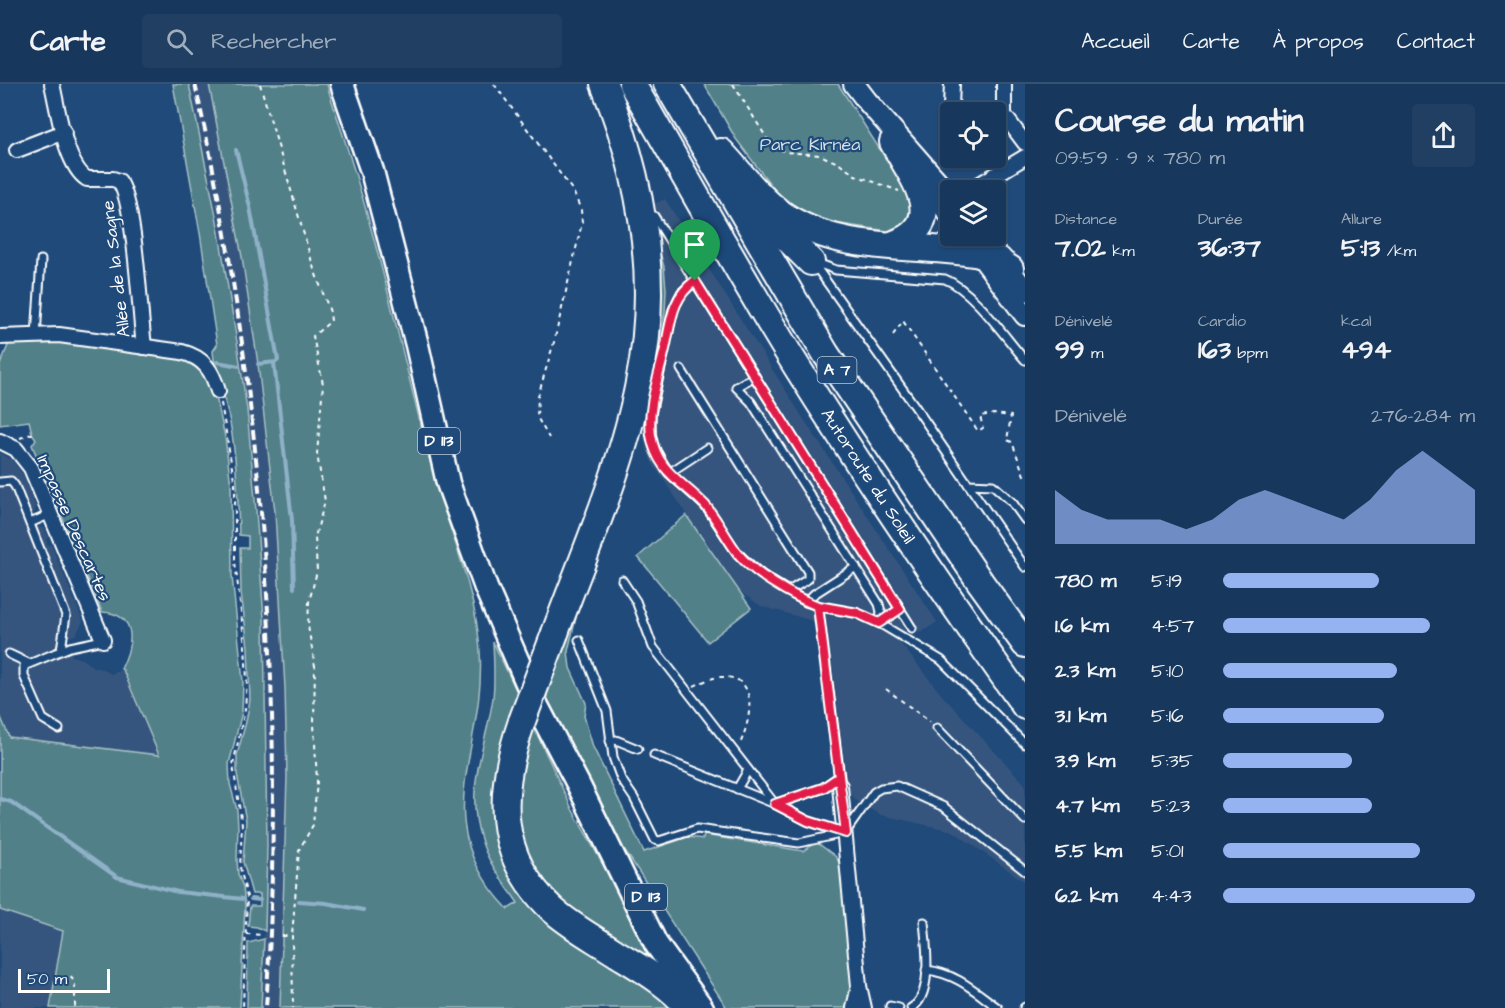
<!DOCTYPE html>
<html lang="fr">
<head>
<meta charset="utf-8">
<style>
	body { margin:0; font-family:"Architects Daughter",sans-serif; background:#203f62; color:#f1f3f6; height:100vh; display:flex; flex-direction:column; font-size:22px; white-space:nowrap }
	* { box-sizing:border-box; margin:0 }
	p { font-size:20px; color:#9eacbb }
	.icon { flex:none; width:33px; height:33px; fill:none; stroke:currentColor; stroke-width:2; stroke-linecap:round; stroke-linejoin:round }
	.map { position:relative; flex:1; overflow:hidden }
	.side { display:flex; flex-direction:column; background:#17385c; width:480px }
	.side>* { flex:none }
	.buttons { position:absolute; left:940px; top:18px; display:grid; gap:12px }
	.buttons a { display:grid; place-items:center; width:66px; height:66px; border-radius:6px; background:#17385c; box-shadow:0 2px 4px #0004,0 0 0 2px #365272; font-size:30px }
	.scale { position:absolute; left:18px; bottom:15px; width:92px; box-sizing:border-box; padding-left:6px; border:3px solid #fff; border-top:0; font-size:16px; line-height:21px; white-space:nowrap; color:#fff; -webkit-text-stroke:4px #1f4a7a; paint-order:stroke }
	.pin { position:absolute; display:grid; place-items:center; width:51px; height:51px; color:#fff; margin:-62px -26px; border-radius:50% 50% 50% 0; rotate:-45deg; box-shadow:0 0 6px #0007 }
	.pin .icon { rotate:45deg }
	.round { display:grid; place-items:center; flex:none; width:63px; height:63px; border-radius:6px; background:#203f62 }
	.head { display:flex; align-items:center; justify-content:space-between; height:102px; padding:0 30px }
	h1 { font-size:33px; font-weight:700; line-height:45px }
	.figures { display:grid; grid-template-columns:repeat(3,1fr); gap:9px; height:102px; padding:6px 30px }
	.figures div { display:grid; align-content:center }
	.figures b { font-size:26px; font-weight:700 }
	.figures small { font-size:16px; font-weight:400 }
	.figures p { font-size:16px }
	.chart { height:168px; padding:12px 30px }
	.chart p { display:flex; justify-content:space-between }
	.chart svg { width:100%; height:108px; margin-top:6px; fill:#95b2f1; opacity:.7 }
	ul { padding:0 30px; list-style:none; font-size:20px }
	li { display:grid; grid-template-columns:96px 72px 1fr; align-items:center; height:45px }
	li i { height:15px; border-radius:8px; background:#95b2f1 }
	header { display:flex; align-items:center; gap:36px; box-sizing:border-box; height:84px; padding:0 30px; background:#17385c; border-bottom:2px solid #365272 }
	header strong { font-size:28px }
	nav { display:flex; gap:33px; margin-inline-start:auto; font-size:21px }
	.search { width:420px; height:54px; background:#203f62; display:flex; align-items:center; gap:15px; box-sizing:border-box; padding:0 21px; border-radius:6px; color:#9eacbb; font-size:22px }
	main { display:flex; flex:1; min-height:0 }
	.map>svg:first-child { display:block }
	.built { fill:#34557e }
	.green { fill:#518089; stroke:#a8c0c4; stroke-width:1.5 }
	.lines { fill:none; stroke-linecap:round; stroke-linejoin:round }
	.stream { stroke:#8fb1c7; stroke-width:4 }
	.lane-casing { stroke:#fff; stroke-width:11 }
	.street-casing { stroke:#fff; stroke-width:18 }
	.secondary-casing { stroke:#fff; stroke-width:24 }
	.primary-casing { stroke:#fff; stroke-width:27 }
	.highway-casing { stroke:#fff; stroke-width:30 }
	.path { stroke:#fff; stroke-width:2; stroke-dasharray:4.5 4.5; stroke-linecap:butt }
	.lane { stroke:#1f4a7a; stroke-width:7 }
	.street { stroke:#1f4a7a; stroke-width:14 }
	.secondary { stroke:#1f4a7a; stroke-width:20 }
	.primary { stroke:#1f4a7a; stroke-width:22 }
	.highway { stroke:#1f4a7a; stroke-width:26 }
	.rail { stroke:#fff; stroke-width:4; stroke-dasharray:9 4.5; stroke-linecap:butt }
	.highway-bridge-casing { stroke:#fff; stroke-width:30; stroke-linecap:butt }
	.highway-bridge { stroke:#1f4a7a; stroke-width:26 }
	.route-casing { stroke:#fff; stroke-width:12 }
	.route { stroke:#e11d48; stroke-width:8 }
	.labels { text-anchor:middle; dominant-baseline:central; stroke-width:4.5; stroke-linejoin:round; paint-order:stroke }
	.shield { fill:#1f4a7a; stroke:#bcc9d7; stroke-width:1.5 }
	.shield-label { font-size:16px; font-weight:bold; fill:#fff }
	.park-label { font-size:18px; fill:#d4dfe2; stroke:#1f4a7a }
	.street-label { font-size:18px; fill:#fff; stroke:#1f4a7a }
</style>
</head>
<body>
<header>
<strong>Carte</strong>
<div class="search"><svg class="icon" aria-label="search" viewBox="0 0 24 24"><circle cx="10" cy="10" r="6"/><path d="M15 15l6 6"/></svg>Rechercher</div>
<nav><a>Accueil</a><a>Carte</a><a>À propos</a><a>Contact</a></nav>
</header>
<main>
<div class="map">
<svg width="1025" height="924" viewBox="0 0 1025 924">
	<rect width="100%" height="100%" fill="#1f4a7a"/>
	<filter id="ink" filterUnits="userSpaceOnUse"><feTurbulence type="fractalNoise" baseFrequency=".0167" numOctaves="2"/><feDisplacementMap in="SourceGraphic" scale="12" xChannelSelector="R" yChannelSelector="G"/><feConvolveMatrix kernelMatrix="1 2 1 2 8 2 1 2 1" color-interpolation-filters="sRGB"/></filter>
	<g filter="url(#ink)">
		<g class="built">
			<polygon points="189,0 209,0 212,9 242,173 258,278 275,428 285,604 287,692 280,924 261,924 267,761 264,535 247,326 217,137"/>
			<polygon points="665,115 803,334 937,538 922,548 908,549 898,556 941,610 1025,700 1025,798 953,747 881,731 856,717 847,705 835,707 813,537 761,522 739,507 652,379 645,361 642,343 665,229 648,127 654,120"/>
			<polygon points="0,369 12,376 23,390 36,424 33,432 37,442 45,445 49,454 46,455 48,461 51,460 83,537 76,551 68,553 72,572 82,575 93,583 103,585 111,590 123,585 160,671 9,653 0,631"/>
			<polygon points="0,826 63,847 50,924 0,924"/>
		</g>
		<g class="green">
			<path d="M173,0H189L217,137L237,258L247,326L256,427L264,535L267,761L265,847L257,843L248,842L250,822H260V810H252L243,778L246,737L237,690V671L246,638L250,616L248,563L241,508L240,464H248V452L239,451C238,415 237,379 231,344C227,317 215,293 213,267L217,261L200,149Z"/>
			<path d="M209,0H327L330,11C344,54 359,98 370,141C393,223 411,306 433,388C449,447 476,505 480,567C487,668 423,737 508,825L518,819C504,798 488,780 481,755C464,703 486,664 493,614C495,596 494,577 493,558L520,614L502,763L678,924H280L287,692L285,604L275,428L258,280L242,173Z"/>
			<polygon points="704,0 838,0 909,111 910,127 905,139 888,147 820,137 780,113 736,55"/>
			<polygon points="648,127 664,183 666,205 665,229 642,343 616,428 582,509 568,567 570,584 586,619 584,632 593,663 644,768 688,753 703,755 704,751 803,767 816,758 835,772 842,782 853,912 850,924 727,924 615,751 541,602 626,361"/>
			<path d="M60,257L169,273L174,271L199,279L214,304L225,353L231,402L232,492L243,598L242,628L229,680L230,700L237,726L238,743L237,775L238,790L243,803L245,822L240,924H50L63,847L0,826V631L9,653L159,671L123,586L121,585C132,563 140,530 102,528L32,361L36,355L32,349L29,337L0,341V281L9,259Z"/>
			<polygon points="686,431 751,524 708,558 638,473"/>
			<polygon points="529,633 572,725 620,811 667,889 550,817 510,734"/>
			<polygon points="264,855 261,924 247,924 248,859"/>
		</g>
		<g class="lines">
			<g class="stream">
				<polyline points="236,66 250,123 278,276 276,278 258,280"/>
				<polyline points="217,278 239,282"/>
				<polyline points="274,279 292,436 294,504"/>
				<polyline points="0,715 11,718 117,793 178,808 243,815"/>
				<polyline points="251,815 260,816"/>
				<polyline points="299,817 326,819 363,826"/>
			</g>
			<defs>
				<g id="lane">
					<polyline points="654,132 912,544"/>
					<path d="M817,179L836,186L945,195C974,207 1004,252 1025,276"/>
					<polyline points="814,180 914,321 1025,483"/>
					<polyline points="695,197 681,209 673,226 651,330 651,351 654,363 669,389 706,423 737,469 762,491 806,518 818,522 857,529 879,539 941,576 1025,660"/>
					<polyline points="36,252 41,176"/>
					<polyline points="681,285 808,488 808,495 789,507"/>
					<polyline points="755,292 736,303 751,318 879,520 881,528 879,539 900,525"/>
					<polyline points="669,389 707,364"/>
					<polyline points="0,398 11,397 15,402 66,531 61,566"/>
					<polyline points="968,400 993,401 1012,418 1025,436"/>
					<polyline points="30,439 51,430"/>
					<polyline points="622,496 636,517 653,563 775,720 823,704 839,693"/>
					<polyline points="806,518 814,510 856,483"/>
					<polyline points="818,522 840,695"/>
					<polyline points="579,556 607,627 613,673 621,695 634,714 655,756 659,757 697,745 799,759 845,749 874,708 881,704 897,702 944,723 1025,787"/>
					<polyline points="9,570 28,579"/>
					<polyline points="937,644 1025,736"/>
					<polyline points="59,645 43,635 24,592 24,582 70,563 103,556"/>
					<polyline points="610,657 616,656 638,665"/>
					<polyline points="654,671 775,720 808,737 845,749"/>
					<polyline points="737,705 748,686"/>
					<path d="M926,886C956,889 975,907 998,924"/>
					<polyline points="890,922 899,924"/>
					<path d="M911,924C934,912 926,860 924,838"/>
					<polyline points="1024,924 1025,923"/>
				</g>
				<g id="street">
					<path d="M52,0C58,25 65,81 87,95H113L119,97C135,117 140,231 144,263"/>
					<polyline points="952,0 951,22 955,28"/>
					<polyline points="996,31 1004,31 1004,0"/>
					<polyline points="1004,31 1025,59"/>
					<polyline points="17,66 64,48"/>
					<polyline points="970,106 1025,73"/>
					<path d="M0,253L59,251L182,268C204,274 212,286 218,307"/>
					<polyline points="0,357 16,365 31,384 103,556"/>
					<polyline points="840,702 859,902"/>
					<polyline points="854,924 859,902 864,924"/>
				</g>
				<g id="secondary">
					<polyline points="854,0 867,17 951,113"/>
					<polyline points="929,104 951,132"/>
					<polyline points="966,152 1025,231"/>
					<polyline points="1001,174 1025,207"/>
				</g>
				<polyline id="primary" points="342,0 372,87 417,261 448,399 486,504 537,622 578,700 656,860 702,924"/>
				<g id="highway">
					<path d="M632,0C687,95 739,190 797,283C869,398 946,511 1025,622"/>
					<polyline points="667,0 826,270 981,499 1025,560"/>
					<path d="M721,68C739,87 758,113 779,128C836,170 914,159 980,170L999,178L1010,185"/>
					<polyline points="764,131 811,178"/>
					<path d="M892,161C951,139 913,95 893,58"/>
					<path d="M555,549C584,470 623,382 639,299C660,196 643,96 604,0"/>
					<path d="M522,637C498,707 494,771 553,826C571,842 593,854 613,867C640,884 668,899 689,924"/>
				</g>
			</defs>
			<use href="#lane" class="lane-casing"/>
			<use href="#street" class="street-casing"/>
			<use href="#secondary" class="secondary-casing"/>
			<use href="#primary" class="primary-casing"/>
			<use href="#highway" class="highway-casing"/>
			<g class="path">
				<polyline points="260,0 314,185 330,228 331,237 313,252 323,300 317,370 325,417 315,453 317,487 309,518 308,542 315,582 314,640 317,698 313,741 299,766 292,852"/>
				<polyline points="494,0 573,107 581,126 582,139 554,258 538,312 537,333 549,354"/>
				<polyline points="733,0 771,61 786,68 820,71 838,79 855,91 899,107"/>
				<polyline points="893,251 903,237 978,347 983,344 980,332 993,330 1011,332 1007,356 1012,358 1025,394"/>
				<polyline points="221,319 235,401 235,477 245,563 247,595 245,626 233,681 242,741 240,783 247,813 243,924"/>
				<polyline points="20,354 37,348"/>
				<path d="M694,602C703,598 712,593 721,593C761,591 750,638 740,660"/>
				<polyline points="886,605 930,638"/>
				<polyline points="246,850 264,851"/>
				<polyline points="282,852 292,852 293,924"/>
				<polyline points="71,892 75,901 75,924"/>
			</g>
			<use href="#lane" class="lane"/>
			<use href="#street" class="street"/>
			<use href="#secondary" class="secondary"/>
			<use href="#primary" class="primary"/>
			<use href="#highway" class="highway"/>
			<path class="rail" d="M195,0C263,302 286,615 266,924"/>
			<defs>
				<polyline id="highway-bridge" points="522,637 555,549"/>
			</defs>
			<use href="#highway-bridge" class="highway-bridge-casing"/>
			<use href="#highway-bridge" class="highway-bridge"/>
		</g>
	</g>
	<g class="lines" filter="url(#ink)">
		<defs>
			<path id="route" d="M695,197C671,214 671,239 665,265C659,292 647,323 651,351C657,388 682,397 705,421C717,435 725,452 736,467C752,489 792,512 818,522L846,749L808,737L775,720L823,704L839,693L818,522L857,529L879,539L900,525L695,197"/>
		</defs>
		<use href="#route" class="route-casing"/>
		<use href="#route" class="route"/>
	</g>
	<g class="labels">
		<g class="shield">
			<rect x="817.5" y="273" width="39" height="26" rx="4.5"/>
			<rect x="418" y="344" width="42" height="26" rx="4.5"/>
			<rect x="625" y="800" width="42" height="26" rx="4.5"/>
		</g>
		<g class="shield-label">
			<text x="837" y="286">A 7</text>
			<text x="439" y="357">D 113</text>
			<text x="646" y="813">D 113</text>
		</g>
		<g class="park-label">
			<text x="810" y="60">Parc Kirnéa</text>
		</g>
		<g class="street-label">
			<text transform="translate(116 185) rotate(-97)">Allée de la Sagne</text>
			<text transform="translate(868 392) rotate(57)">Autoroute du Soleil</text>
			<text transform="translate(74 444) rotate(66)">Impasse Descartes</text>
		</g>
	</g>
</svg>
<div class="buttons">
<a><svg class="icon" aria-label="locate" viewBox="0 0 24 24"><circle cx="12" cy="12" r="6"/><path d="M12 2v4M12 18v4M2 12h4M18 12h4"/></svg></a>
<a><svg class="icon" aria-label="layers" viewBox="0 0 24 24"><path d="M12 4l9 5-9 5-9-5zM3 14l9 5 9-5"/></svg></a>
</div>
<div class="scale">50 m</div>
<div class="pin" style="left:695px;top:197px;background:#1e9e55"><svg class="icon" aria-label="arrive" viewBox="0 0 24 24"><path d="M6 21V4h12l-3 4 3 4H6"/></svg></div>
</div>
<section class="side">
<div class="head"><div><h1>Course du matin</h1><p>09:59 · 9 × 780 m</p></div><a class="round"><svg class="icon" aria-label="share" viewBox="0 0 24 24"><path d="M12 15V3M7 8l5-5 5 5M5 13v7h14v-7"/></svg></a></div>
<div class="figures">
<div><p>Distance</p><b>7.02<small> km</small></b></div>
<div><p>Durée</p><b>36:37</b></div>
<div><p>Allure</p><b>5:13<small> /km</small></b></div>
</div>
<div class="figures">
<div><p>Dénivelé</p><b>99<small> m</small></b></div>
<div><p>Cardio</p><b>163<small> bpm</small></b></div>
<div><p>kcal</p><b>494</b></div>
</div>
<div class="chart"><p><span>Dénivelé</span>276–284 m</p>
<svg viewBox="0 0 160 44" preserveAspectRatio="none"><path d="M0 44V22L10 30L20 34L30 34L40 34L50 38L60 34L70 26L80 22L90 26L100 30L110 34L120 26L130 14L140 6L150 14L160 22V44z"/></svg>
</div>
<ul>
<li><b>780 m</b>5:19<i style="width:62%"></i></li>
<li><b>1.6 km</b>4:57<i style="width:82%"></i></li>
<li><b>2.3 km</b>5:10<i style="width:69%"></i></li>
<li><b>3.1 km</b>5:16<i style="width:64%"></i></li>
<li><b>3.9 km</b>5:35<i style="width:51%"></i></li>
<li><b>4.7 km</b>5:23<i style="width:59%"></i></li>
<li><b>5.5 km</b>5:01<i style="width:78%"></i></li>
<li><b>6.2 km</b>4:43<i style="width:100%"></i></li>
</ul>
</section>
</main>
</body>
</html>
